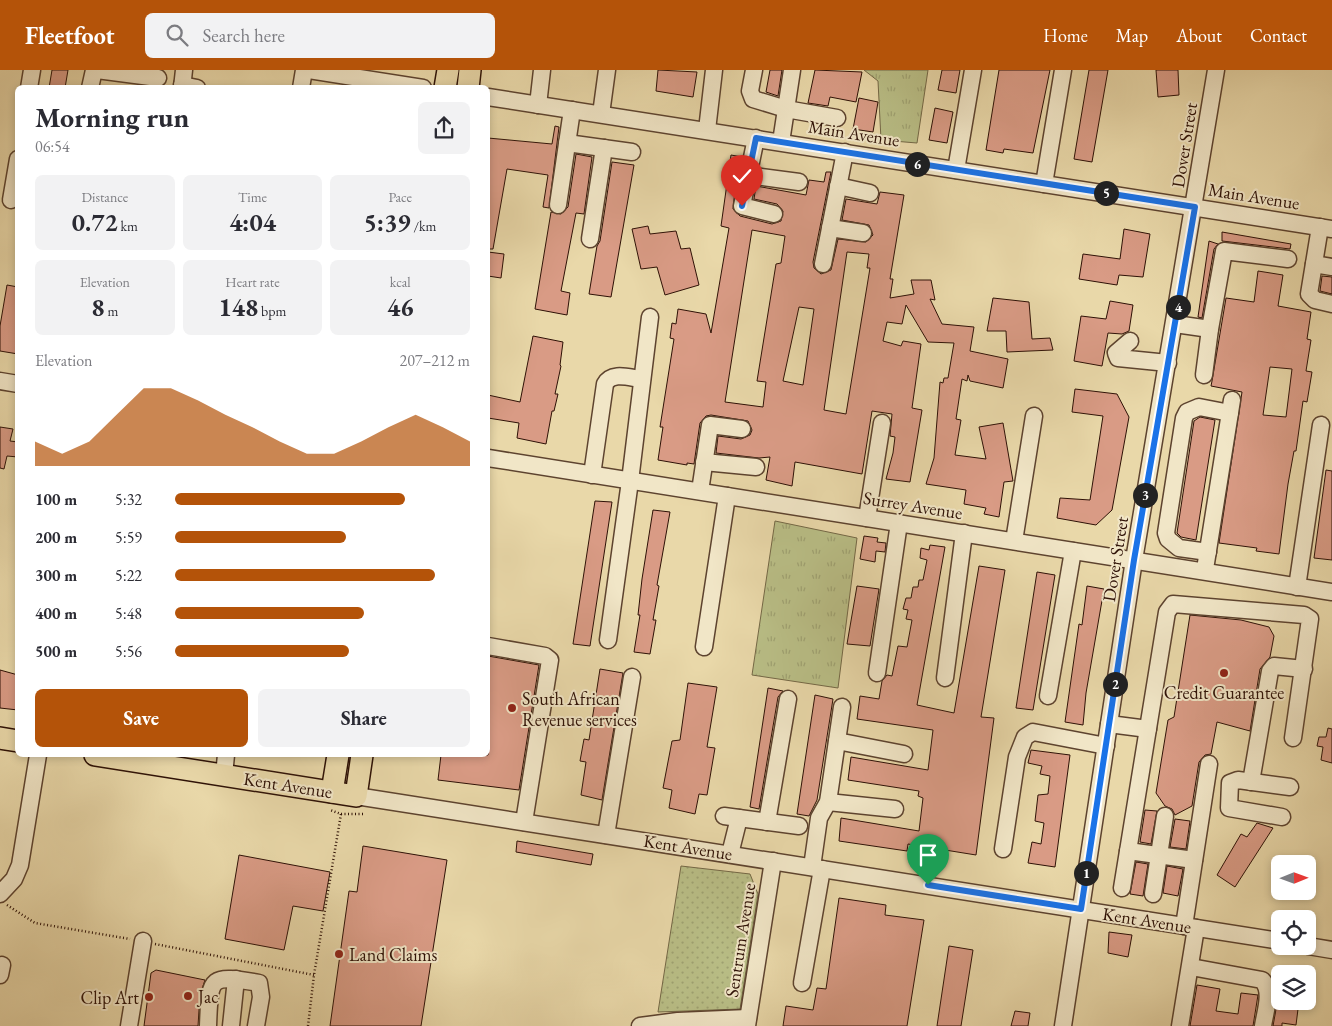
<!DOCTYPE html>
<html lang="en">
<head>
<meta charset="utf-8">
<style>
	body { margin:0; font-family:"EB Garamond",serif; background:#f2f2f3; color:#2b2b33; height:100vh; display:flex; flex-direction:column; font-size:19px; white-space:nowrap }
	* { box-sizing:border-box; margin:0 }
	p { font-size:16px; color:#7c7c81 }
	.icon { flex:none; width:28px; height:28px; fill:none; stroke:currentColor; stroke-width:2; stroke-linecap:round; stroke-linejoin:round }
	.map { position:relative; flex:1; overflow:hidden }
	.sheet { position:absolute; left:15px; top:15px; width:475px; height:672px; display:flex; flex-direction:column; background:#fff; border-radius:8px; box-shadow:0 2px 8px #0003 }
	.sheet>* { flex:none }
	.needle { width:32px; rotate:89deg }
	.fabs { position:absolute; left:1271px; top:785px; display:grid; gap:10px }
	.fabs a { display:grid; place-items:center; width:45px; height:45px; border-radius:8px; background:#fff; box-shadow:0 2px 8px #0003; font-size:25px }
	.pin { position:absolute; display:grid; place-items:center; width:42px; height:42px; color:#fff; margin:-51px -21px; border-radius:50% 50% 50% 0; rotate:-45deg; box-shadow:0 0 5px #0007 }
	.pin .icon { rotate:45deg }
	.km { position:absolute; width:25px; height:25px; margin:-12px; border-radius:50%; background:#222; color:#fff; font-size:14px; line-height:25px; text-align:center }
	.round { display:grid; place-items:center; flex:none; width:52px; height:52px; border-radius:8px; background:#f2f2f3 }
	.headline { display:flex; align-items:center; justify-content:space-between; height:85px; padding:0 20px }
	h1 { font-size:28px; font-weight:700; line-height:38px }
	.figures { display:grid; grid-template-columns:repeat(3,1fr); gap:8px; height:85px; padding:5px 20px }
	.figures div { display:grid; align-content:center; border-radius:8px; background:#f2f2f3; text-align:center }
	.figures b { font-size:25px; font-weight:700 }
	.figures small { font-size:14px; font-weight:400 }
	.figures p { font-size:14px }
	.chart { height:140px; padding:10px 20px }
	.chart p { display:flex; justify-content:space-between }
	.chart svg { width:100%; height:90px; margin-top:5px; fill:#b45309; opacity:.7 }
	.primary-button { display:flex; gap:10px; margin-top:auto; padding:10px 20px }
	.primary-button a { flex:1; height:58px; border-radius:8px; background:#b45309; color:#fff; font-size:20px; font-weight:700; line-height:58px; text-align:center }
	.primary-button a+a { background:#f2f2f3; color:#2b2b33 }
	ul { padding:0 20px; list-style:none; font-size:16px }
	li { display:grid; grid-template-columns:80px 60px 1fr; align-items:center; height:38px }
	li i { height:12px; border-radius:6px; background:#b45309 }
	header { display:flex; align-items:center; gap:30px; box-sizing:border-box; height:70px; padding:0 25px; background:#b45309; color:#fff }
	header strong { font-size:24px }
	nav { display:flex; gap:28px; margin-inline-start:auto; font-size:18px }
	.search { width:350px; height:45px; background:#f2f2f3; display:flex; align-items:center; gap:12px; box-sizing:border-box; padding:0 18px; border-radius:8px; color:#7c7c81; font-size:19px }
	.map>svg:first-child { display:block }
	.grass { fill:url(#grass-tufts); stroke:#746846 }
	.park { fill:url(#park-dots); stroke:#746846 }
	.building { fill:#d99b85; stroke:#2e1106; fill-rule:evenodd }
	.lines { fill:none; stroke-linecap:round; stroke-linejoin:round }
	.minor-casing { stroke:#5d432f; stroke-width:19 }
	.major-casing { stroke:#2e1106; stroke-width:24 }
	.path { stroke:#2e1106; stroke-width:2.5; stroke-dasharray:1 2.5; stroke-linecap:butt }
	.minor { stroke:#f1e6c7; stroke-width:16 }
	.major { stroke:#e9d8a9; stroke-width:21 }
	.route-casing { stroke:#fff; stroke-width:10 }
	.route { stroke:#1a73e8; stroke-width:6 }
	.poi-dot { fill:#8f2418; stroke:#f1e6c7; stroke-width:2 }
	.labels { text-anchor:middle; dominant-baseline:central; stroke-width:4; stroke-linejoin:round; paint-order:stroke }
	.street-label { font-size:18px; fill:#2e1106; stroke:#f1e6c7 }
	.poi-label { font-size:18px; fill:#2e1106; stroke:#f1e6c7; text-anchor:start }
</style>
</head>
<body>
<header>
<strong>Fleetfoot</strong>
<div class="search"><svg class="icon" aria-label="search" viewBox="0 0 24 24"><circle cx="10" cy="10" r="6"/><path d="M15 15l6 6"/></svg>Search here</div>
<nav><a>Home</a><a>Map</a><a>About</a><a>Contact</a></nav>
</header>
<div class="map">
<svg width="1332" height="956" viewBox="0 0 1332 956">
	<defs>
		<pattern id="grass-tufts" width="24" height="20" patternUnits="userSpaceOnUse" patternTransform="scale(1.25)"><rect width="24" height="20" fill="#b9be86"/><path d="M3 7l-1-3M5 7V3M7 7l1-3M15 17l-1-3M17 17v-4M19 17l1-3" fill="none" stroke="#9fa272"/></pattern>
		<pattern id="park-dots" width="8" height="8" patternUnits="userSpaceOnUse" patternTransform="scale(1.25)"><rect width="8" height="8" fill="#b9be86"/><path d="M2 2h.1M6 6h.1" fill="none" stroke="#9fa272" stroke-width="1.8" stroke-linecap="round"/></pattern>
	</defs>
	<rect width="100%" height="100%" fill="#e9d8a9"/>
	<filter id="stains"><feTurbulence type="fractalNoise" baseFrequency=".004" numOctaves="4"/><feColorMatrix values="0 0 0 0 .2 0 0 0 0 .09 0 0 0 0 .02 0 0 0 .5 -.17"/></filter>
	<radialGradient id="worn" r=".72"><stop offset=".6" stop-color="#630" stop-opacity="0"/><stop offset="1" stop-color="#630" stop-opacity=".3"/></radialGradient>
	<g class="grass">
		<polygon points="864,0 928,0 917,73 881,70 878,11"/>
		<polygon points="775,451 857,468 838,618 752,605"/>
	</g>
	<polygon class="park" points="681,796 750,804 758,824 740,939 658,942"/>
	<g class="building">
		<polygon points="52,0 68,0 65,18 49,18"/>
		<polygon points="658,0 697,2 693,27 656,21"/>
		<polygon points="770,0 782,0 778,26 766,22"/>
		<polygon points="815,0 862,2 856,32 830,27 828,36 808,33"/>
		<polygon points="942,0 960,0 956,23 938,20"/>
		<polygon points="999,0 1050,0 1033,83 1004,79 1003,83 986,80"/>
		<polygon points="1089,0 1108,0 1092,92 1074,89"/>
		<polygon points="1156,0 1178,0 1179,25 1158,27"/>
		<polygon points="859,28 878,32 873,62 853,59"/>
		<polygon points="935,38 953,42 947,73 929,70"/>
		<polygon points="555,56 559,57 549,138 543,137 548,105 507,99 493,179 488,179 488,68 552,74"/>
		<polygon points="576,84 592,87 584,144 576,143 561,221 570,223 567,245 535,239 551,142 561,144 568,137"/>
		<path d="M731,85L742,87L737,103L733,139L740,146L772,154L781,151L783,141L777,134L754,129L756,116L806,125L809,110L824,112L826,102H831L813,192L814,198L821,204L831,200L838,169L866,172L873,165L869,155L842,150L846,129L877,134L880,122L904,125L890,209H893L890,228L914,224L911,210H931L935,230L930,229L942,254L974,257L970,281L1008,289L1003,318L970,311L968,305L967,311L962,309L956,349L961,350L955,385L986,389L979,357L1003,353L1013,411L1004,412L999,447L984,444L986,438L964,434L966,420L926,414L934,388L940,312L943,313L944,308H948L954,273L928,272L906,235L902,254L887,252L883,271L901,276L903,271L921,274L912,338L922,340L910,412L886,409L893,383L895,367L890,366L892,344L872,341L862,404L795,392L792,416L766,410L770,387L759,388L716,383L718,366L741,369L750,365L752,360L748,351L711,345L706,346L700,353L694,394L687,393V395L658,390L663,357H660L674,269L670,268L672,253L676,254L678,239L706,244L711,263L729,158L721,156ZM752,160L785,166L781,193L776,194L757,311L766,312L763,337L725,332ZM847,182L869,184L867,198H870L846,344L824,340ZM799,237L814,239L803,315L783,311Z"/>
		<polygon points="612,92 634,95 611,227 589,224 597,176 600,171"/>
		<polygon points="648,156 650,164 676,161 681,179 690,178 699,215 665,225 657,197 641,199 632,159"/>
		<polygon points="1124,159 1150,164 1143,207 1119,205 1117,215 1079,209 1083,184 1120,189"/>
		<polygon points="1222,162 1291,174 1290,179 1222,171"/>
		<polygon points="1209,171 1218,174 1214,179 1202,248 1198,247"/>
		<polygon points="488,182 504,184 501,208 488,206"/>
		<path d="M1258,201L1283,205L1278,236L1311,242L1307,269L1311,270L1306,301L1312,302L1307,332L1303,331L1296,381H1294L1288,414L1279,484L1256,481L1257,478L1219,473L1242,322L1211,316L1212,311L1226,228L1254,232ZM1270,297L1292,299L1286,347L1263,345Z"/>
		<polygon points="1322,206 1332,207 1332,224 1320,221"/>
		<polygon points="7,215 18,217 18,284 0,281 0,256"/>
		<polygon points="993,228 1029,232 1032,269 1050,268 1053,280 1007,282 1006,261 987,261"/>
		<polygon points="1110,231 1133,235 1129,261 1122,264 1108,263 1102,296 1074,291 1081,246 1106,249"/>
		<polygon points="533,266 563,272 560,295 561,296 555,324 558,324 554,341 552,341 546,374 517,368 519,353 488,348 488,325 520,332"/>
		<polygon points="1075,319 1117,324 1129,347 1112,440 1096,455 1057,448 1060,428 1090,430 1103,346 1072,342"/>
		<polygon points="1200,347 1215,350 1196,470 1181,467 1177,463 1194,351"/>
		<polygon points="0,357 13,359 10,371 18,372 18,387 7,386 4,399 0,398"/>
		<polygon points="1326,400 1332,401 1332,490 1314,488"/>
		<polygon points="595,431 612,432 590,576 573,574"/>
		<polygon points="653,440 670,442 657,515 659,516 653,550 656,550 650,584 634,582 640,545 638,545 642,509"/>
		<polygon points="864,466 878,468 877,472 886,473 885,482 876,481 875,492 860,489"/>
		<polygon points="930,475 945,477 917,635 954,643 979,496 1005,500 981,647 994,648 976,785 908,774 907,781 839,771 841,748 919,761 923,728 918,726 919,721 848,710 851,687 928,700 933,660 857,649 860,626 879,629 882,611 887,605 892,606 898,576 907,577 912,550 906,549 908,540 903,539 906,528 911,528 913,517 918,517 919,510 923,510 927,490 920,488 921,478 929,480"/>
		<polygon points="1037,502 1055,505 1033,640 1016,638"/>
		<polygon points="857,516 879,519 870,576 847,574"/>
		<polygon points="1087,516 1104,519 1086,623 1083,655 1065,652 1079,554 1082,555"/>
		<polygon points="1190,545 1241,550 1269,557 1274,566 1270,587 1260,599 1250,661 1217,652 1211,684 1205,685 1199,692 1192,736 1175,745 1172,739 1165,736 1156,723 1168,650 1174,647"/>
		<polygon points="488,586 539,595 519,720 438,710 441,685 488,685"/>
		<polygon points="600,599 623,603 602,730 581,725 586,692 580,691 584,669 589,670"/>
		<polygon points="0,600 18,605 18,640 0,638"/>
		<polygon points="688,613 717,617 707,677 715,678 707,725 699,724 695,744 669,738 672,720 663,718 672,671 680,670"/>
		<polygon points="768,618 783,621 778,627 759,739 750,737"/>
		<polygon points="815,625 833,629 817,730 809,746 797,744"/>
		<polygon points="1328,658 1332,659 1332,693 1321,690 1323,677 1317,676 1319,667 1326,667"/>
		<polygon points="1031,680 1070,685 1055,797 1028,793 1032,772 1041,774 1044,753 1035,751 1038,725 1048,724 1050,706 1040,704 1042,696 1028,693"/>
		<polygon points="1145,740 1157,741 1151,774 1140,772"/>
		<polygon points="1175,749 1190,751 1186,779 1170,777"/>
		<polygon points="1257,753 1273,758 1235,817 1217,805 1241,764 1247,767"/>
		<polygon points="517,771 593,784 591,795 516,782"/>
		<polygon points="363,776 447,790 421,956 330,956 349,821 357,822"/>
		<polygon points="239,785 330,802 323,841 293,836 284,880 225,869"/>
		<polygon points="1136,792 1148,794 1143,826 1130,824"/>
		<polygon points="1167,796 1183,799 1178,826 1163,823"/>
		<polygon points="839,828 886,835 885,845 924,850 907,956 783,956 786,936 813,940 817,918 826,919"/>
		<polygon points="1109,862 1132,865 1128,887 1108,883"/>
		<polygon points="949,876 973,880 961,956 937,956"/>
		<polygon points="156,900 205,910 200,925 198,956 144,956 151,903"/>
		<polygon points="1197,915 1220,919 1216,941 1238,944 1241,923 1258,925 1253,956 1190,956"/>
		<polygon points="1278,928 1280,931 1299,931 1296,955 1282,953 1282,956 1273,956"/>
		<polygon points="1015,941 1030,943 1028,956 1011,956"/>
	</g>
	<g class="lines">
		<defs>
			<g id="minor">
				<polyline points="97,0 158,8"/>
				<polyline points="309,0 423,18"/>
				<polyline points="754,0 750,21 753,29 786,39 837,48"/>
				<polyline points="182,15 197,18"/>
				<polyline points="29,18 32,0"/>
				<polyline points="90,18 94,0"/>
				<polyline points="182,18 184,0"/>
				<polyline points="301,18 304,0"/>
				<polyline points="488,27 1332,159"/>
				<polyline points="538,35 542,0"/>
				<polyline points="601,44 607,0"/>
				<polyline points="707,60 714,0"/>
				<polyline points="756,68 742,136 774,144"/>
				<polyline points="781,72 792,0"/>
				<polyline points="567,73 632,82"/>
				<polyline points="956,100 973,0"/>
				<polyline points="747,105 799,112"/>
				<polyline points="1044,114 1063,0"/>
				<polyline points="838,116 870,123"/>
				<polyline points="11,130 18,89"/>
				<polyline points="558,135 572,40"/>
				<polyline points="1320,157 1309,224 1315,230 1332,234"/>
				<polyline points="830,158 863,163"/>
				<polyline points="590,169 604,78"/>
				<polyline points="823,194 845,82"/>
				<polyline points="1314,194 1332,197"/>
				<polyline points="1175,254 1210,259 1224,181 1288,189"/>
				<polyline points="1130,271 1116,283 1118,288 1168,293"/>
				<polyline points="1204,305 1210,259"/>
				<polyline points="0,311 18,314"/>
				<polyline points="488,388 1332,522"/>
				<polyline points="704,392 756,397"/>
				<path d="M592,405L605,314C612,301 630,308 642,309"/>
				<polyline points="700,421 710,355 742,359"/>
				<polyline points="867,448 882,353"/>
				<polyline points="1014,471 1034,346"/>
				<polyline points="1208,482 1179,478 1168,469 1166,463 1184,348 1187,342 1199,337 1230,343"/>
				<polyline points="1206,493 1232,330"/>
				<polyline points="1297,517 1321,355"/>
				<polyline points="608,570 630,411 650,247"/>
				<polyline points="488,576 545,586 550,590 524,752"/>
				<polyline points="704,577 727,426"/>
				<polyline points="877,603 899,453"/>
				<polyline points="945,608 964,463"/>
				<polyline points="1048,626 1073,481"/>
				<polyline points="1109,654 1148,659"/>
				<polyline points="837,671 904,684"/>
				<polyline points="224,705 226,685"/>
				<polyline points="1251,712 1270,601 1274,596 1304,599"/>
				<polyline points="356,726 1280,871"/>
				<polyline points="828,732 895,739"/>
				<polyline points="724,746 799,756"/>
				<polyline points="1282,747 1229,738 1230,713 1238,710 1290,717"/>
				<polyline points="767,752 788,629"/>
				<polyline points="606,765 632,607"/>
				<polyline points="1003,779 1017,687 1025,667 1033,662 1106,676"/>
				<polyline points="1128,781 1194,790"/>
				<polyline points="730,784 739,748"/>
				<polyline points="812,797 819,748 828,732 842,637"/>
				<polyline points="1122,818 1167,542 1173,534 1304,545 1310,549 1293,668"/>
				<polyline points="0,824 14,809 20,795 38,685"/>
				<polyline points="1153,824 1165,746"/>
				<polyline points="1184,856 1209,694"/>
				<polyline points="1308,876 1332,880"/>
				<path d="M1191,897L1262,910C1273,921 1265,942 1263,956"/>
				<polyline points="0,905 2,895"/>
				<polyline points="802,913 822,799"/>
				<polyline points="129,956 143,871"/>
				<path d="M208,956C210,907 208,904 259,913L261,927L256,956"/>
				<polyline points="231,956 236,909"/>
				<polyline points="640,956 678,951 748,948"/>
				<polyline points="747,956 773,791"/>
				<polyline points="1063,956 1134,490 1216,0"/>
				<polyline points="1180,956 1196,858"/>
			</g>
			<g id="major">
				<polyline points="445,18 448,0"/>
				<polyline points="468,18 470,0"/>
				<polyline points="0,668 18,671"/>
				<polyline points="95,685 356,726 362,685"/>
				<polyline points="332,722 338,685"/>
			</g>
		</defs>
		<use href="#minor" class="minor-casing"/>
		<use href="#major" class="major-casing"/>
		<g class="path">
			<polyline points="341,744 363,744"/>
			<polyline points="7,835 35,853 130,869"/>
			<polyline points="155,874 314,905"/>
			<polyline points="308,956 314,905 341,744 330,740"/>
		</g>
		<use href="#minor" class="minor"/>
		<use href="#major" class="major"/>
	</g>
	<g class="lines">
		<defs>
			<polyline id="route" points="742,136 756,68 1195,137 1134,490 1081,839 928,815"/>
		</defs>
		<use href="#route" class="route-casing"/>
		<use href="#route" class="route"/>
	</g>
	<g class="poi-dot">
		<circle cx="1224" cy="603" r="5"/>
		<circle cx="512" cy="638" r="5"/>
		<circle cx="339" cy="884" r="5"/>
		<circle cx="188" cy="926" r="5"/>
		<circle cx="149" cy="927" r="5"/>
	</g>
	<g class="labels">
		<g class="street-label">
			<text transform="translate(854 63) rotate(9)">Main Avenue</text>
			<text transform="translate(1184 75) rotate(-81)">Dover Street</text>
			<text transform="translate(1254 126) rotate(9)">Main Avenue</text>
			<text transform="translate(913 435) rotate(9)">Surrey Avenue</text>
			<text transform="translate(1115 489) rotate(-81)">Dover Street</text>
			<text transform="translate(288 715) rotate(9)">Kent Avenue</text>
			<text transform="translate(688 777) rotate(9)">Kent Avenue</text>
			<text transform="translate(1147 850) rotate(9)">Kent Avenue</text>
			<text transform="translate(740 870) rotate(-81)">Sentrum Avenue</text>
		</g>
		<g class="poi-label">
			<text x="1224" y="622" text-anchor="middle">Credit Guarantee</text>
			<text x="522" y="628">South African<tspan x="522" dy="21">Revenue services</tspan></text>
			<text x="349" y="884">Land Claims</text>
			<text x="198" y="926">Jac</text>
			<text x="139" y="927" text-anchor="end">Clip Art</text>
		</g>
	</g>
	<rect width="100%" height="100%" filter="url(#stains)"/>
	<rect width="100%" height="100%" fill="url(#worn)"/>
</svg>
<div class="fabs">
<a><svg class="needle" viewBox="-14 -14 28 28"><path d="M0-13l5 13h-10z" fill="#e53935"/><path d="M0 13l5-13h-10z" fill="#7c7c81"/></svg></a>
<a><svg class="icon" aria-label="locate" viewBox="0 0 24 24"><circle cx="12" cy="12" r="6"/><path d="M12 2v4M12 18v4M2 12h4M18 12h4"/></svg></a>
<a><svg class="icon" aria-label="layers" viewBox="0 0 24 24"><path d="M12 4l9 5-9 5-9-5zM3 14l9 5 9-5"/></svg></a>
</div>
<div class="pin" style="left:928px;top:815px;background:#1e9e55"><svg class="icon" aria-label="arrive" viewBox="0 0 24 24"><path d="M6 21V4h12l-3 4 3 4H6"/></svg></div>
<div class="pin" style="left:742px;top:136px;background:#d93025"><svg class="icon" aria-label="check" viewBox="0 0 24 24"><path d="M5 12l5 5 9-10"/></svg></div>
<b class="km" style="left:1086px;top:803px">1</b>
<b class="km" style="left:1115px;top:614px">2</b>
<b class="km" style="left:1145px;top:425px">3</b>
<b class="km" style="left:1178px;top:237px">4</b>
<b class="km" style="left:1106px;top:123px">5</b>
<b class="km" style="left:917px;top:94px">6</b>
<section class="sheet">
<div class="headline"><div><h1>Morning run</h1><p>06:54</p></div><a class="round"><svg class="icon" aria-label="share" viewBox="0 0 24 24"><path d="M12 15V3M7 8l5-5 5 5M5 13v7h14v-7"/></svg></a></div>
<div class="figures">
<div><p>Distance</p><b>0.72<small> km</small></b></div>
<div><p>Time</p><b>4:04</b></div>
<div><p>Pace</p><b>5:39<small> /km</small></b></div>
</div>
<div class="figures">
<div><p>Elevation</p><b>8<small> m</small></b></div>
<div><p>Heart rate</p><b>148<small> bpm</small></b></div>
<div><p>kcal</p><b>46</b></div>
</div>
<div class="chart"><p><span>Elevation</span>207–212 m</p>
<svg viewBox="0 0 160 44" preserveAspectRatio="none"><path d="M0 44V32L10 38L20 32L30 19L40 6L50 6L60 12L70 19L80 25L90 32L100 38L110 38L120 32L130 25L140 19L150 25L160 32V44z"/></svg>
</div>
<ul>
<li><b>100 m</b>5:32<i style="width:78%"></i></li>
<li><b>200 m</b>5:59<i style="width:58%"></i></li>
<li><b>300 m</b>5:22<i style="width:88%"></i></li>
<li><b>400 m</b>5:48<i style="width:64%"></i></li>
<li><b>500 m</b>5:56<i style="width:59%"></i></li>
</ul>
<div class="primary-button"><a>Save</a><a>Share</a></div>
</section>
</div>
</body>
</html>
